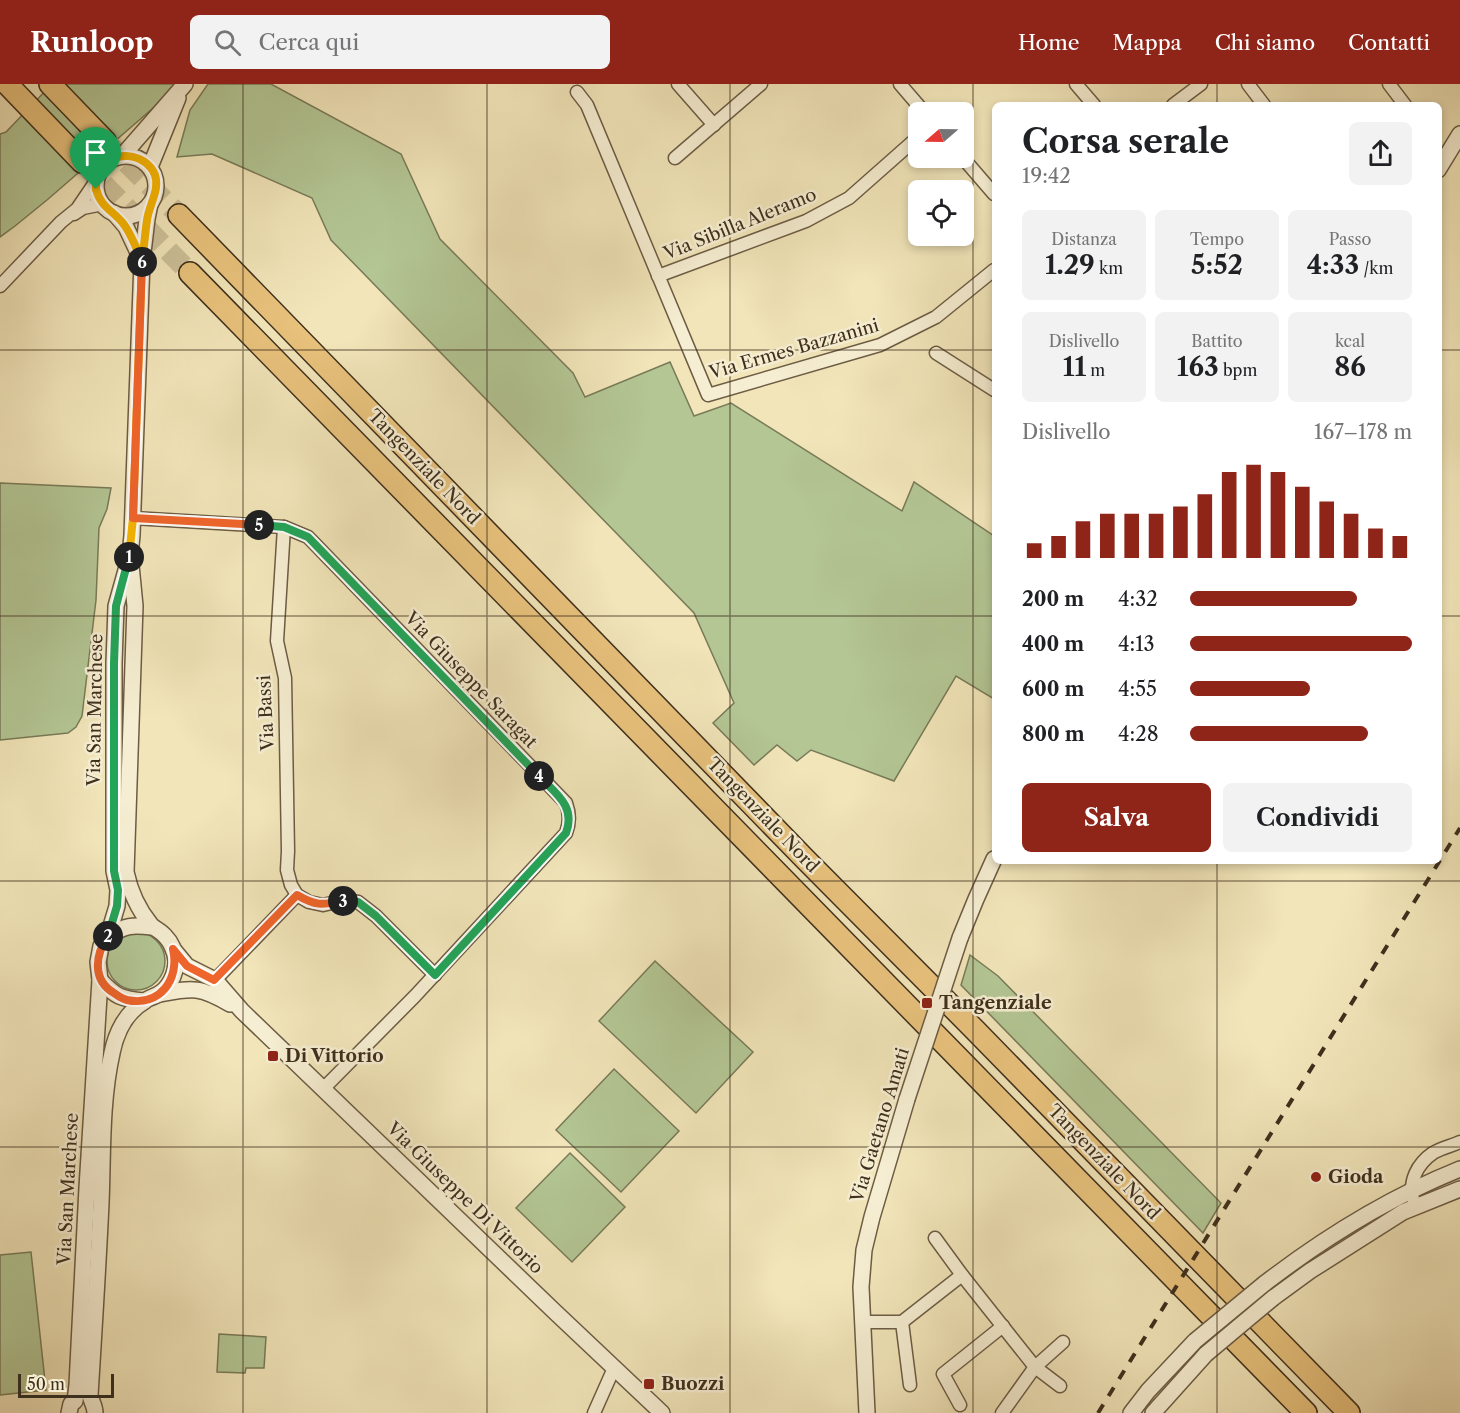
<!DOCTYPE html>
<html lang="it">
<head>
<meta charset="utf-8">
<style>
	body { margin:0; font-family:"Libre Caslon Text",serif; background:#f2f2f2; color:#202124; height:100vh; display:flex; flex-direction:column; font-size:22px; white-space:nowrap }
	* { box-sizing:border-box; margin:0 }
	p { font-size:20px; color:#757577 }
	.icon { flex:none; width:33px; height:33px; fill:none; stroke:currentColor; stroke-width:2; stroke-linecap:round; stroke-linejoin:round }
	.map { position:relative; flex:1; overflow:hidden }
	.details { position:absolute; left:992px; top:18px; width:450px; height:762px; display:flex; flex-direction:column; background:#fff; border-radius:9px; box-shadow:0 3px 9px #0003 }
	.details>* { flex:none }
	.needle { width:39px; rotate:250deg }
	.buttons { position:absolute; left:908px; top:18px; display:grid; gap:12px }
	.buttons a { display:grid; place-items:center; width:66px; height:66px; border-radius:9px; background:#fff; box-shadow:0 3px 9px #0003; font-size:30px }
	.scale { position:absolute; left:18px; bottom:15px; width:96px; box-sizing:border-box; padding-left:6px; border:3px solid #3f2f1d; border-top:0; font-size:16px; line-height:21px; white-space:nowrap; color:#3f2f1d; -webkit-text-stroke:4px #f6eed2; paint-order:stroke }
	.pin { position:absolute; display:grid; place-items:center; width:51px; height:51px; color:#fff; margin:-62px -26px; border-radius:50% 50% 50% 0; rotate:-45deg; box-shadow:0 0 6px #0007 }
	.pin .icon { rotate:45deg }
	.km { position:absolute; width:30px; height:30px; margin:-15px; border-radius:50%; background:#222; color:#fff; font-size:16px; line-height:30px; text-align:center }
	.round { display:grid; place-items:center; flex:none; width:63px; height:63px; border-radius:9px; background:#f2f2f2 }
	.summary { display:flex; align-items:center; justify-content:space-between; height:102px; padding:0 30px }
	h1 { font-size:33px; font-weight:700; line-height:45px }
	.stats { display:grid; grid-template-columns:repeat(3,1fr); gap:9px; height:102px; padding:6px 30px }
	.stats div { display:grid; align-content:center; border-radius:9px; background:#f2f2f2; text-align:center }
	.stats b { font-size:26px; font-weight:700 }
	.stats small { font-size:16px; font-weight:400 }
	.stats p { font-size:16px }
	.chart { height:168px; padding:12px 30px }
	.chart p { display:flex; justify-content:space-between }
	.chart svg { width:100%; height:108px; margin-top:6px; stroke:#8f2418; stroke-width:6 }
	.button { display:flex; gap:12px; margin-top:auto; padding:12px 30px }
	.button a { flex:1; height:69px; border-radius:9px; background:#8f2418; color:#fff; font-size:24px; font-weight:700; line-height:69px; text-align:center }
	.button a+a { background:#f2f2f2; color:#202124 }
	ul { padding:0 30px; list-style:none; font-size:20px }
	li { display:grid; grid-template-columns:96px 72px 1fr; align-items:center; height:45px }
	li i { height:15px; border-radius:8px; background:#8f2418 }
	header { display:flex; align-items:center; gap:36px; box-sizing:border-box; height:84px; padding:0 30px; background:#8f2418; color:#fff }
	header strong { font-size:28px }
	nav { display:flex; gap:33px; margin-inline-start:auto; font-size:21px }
	.search { width:420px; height:54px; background:#f2f2f2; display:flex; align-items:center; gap:15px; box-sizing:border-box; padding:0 21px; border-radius:9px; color:#757577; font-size:22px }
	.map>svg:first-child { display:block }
	.green { fill:#b3c694; stroke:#797a58; stroke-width:1.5 }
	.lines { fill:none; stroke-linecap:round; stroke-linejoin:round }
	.motorway-tunnel { stroke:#cdc19a; stroke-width:21; stroke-dasharray:21 10; stroke-linecap:butt }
	.minor-casing { stroke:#6c5c44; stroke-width:15 }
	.tertiary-casing { stroke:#6c5c44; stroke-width:18 }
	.motorway-casing { stroke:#3f2f1d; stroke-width:24 }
	.minor { stroke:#f6eed2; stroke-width:12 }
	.tertiary { stroke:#f6eed2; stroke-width:15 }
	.motorway { stroke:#e8c27c; stroke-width:21 }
	.rail { stroke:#3f2f1d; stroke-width:4; stroke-dasharray:10 10; stroke-linecap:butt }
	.tertiary-bridge-casing { stroke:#6c5c44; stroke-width:18; stroke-linecap:butt }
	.tertiary-bridge { stroke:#f6eed2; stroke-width:15 }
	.split-1-casing { stroke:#fff; stroke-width:12 }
	.split-2-casing { stroke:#fff; stroke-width:12 }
	.split-3-casing { stroke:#fff; stroke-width:12 }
	.split-4-casing { stroke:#fff; stroke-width:12 }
	.split-5-casing { stroke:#fff; stroke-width:12 }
	.split-6-casing { stroke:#fff; stroke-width:12 }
	.split-7-casing { stroke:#fff; stroke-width:12 }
	.split-1 { stroke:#f5b400; stroke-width:8 }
	.split-2 { stroke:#22a559; stroke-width:8 }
	.split-3 { stroke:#f0652b; stroke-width:8 }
	.split-4 { stroke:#22a559; stroke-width:8 }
	.split-5 { stroke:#22a559; stroke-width:8 }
	.split-6 { stroke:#f0652b; stroke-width:8 }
	.split-7 { stroke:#f5b400; stroke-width:8 }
	.grid { fill:none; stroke:#3f2f1d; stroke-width:1.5; stroke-opacity:0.55 }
	.poi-dot { fill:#8f2418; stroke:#f6eed2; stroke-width:2 }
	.labels { text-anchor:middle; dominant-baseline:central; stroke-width:5; stroke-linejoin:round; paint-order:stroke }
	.street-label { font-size:18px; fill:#3f2f1d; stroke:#f6eed2 }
	.poi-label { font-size:18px; font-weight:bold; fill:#3f2f1d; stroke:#f6eed2; text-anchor:start }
</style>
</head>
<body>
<header>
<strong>Runloop</strong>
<div class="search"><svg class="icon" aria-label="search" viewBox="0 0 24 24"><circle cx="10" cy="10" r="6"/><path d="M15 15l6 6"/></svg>Cerca qui</div>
<nav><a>Home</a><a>Mappa</a><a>Chi siamo</a><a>Contatti</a></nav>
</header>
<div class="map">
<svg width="1460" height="1329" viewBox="0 0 1460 1329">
	<rect width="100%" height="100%" fill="#f1e5b9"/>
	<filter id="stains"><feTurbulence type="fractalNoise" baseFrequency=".00333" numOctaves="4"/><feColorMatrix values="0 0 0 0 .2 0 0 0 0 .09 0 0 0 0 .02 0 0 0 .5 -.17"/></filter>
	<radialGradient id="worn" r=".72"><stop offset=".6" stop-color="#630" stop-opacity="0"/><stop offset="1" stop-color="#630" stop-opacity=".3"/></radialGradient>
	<g class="green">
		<polygon points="52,0 177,0 175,5 47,116 15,142 0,153 0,50 6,48"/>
		<polygon points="208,0 271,0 401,70 440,155 573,289 585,313 670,278 694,332 731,319 902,427 914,398 994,452 994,615 956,592 894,697 811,666 797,677 777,661 754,681 713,639 734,619 694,529 331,156 312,114 212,70 177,73 190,26"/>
		<polygon points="0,399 111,404 107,425 99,444 96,516 82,632 76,643 68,649 0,656"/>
		<circle cx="136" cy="877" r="29"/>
		<polygon points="970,871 998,892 1221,1119 1203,1149 961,901"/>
		<polygon points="655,877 753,968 696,1029 599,937"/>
		<polygon points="614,985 679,1047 621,1108 556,1046"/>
		<polygon points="570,1069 625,1123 572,1178 516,1124"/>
		<polygon points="31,1168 46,1306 0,1311 0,1171"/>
		<polygon points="219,1250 266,1253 264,1284 246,1284 245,1289 217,1288"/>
	</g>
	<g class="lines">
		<g class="motorway-tunnel">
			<polyline points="105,57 179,131"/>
			<polyline points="82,78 190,189"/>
		</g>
		<defs>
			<g id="minor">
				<polyline points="678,0 714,41"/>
				<polyline points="900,0 924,28"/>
				<polyline points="1076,0 1094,21"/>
				<polyline points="1248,0 1264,21"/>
				<polyline points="1389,0 1405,21"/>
				<polyline points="577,8 587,21 708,311 880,261 936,233 994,186"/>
				<polyline points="1173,21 1201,0"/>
				<polyline points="675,74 761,0"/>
				<polyline points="963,74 994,110"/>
				<polyline points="74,130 83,124 103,120"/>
				<polyline points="658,192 806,137 849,114 918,53"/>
				<polyline points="0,202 61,138 77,125 96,97"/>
				<polyline points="936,269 994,306"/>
				<path d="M133,434L284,443L308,453L566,719C570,730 570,739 566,749L415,912L323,1005"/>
				<polyline points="284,443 277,557 285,594 288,767 287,786 291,801 297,811 309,818 323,821 345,816 358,818 376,832 435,891"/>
				<polyline points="215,896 297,811"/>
				<path d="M1413,1115C1409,1097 1417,1080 1433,1069C1441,1064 1451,1062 1460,1058"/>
				<polyline points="935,1154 962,1191 1035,1283 1060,1302"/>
				<polyline points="863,1238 902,1238 962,1191"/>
				<polyline points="902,1238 910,1301"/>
				<polyline points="960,1321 943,1290 1003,1242"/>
				<polyline points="594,1329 614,1284"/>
				<polyline points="1002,1329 1035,1283 1063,1258"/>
			</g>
			<g id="tertiary">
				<polyline points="123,71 185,0"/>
				<circle cx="126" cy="102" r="30"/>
				<polyline points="150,83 178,14"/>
				<polyline points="1438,86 1460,50"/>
				<polyline points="114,129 126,143 142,177"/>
				<path d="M108,852C126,841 132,841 152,843"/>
				<polyline points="960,854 976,815 994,775"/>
				<polyline points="173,865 187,882 215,896 242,927 554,1227 662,1329"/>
				<path d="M100,896C116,913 121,915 144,917"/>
				<path d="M159,910C193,904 199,902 230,920"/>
				<path d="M1264,1200C1325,1153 1388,1114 1460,1085"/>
				<polyline points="1273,1214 1310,1187 1403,1128 1460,1105"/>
				<polyline points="69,1329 71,1320 75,1317 77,1301 87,1104 100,896 98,878 101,862 108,852 117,822 118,806 114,787 114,579 116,522 130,472 132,451 142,177 147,135 150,120"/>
				<path d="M95,1329C95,1322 91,1317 90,1311C94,1247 98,1183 101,1119C103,1070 101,1018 112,969C116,949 126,928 145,917C148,914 153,913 157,911C169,905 176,890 176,877C175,868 171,858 165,852C161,847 155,845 151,841C138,825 130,807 126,788L135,522L131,481"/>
				<polyline points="867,1329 861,1203 864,1166 872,1133 907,1015"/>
				<polyline points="1131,1329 1148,1307 1195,1257"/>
				<polyline points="1153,1329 1206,1270"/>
			</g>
			<g id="motorway">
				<polyline points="7,0 82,78"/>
				<polyline points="50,0 105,57"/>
				<polyline points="179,131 805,775 974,945 1349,1329"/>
				<polyline points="190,189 1306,1329"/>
			</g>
		</defs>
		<use href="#minor" class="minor-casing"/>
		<use href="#tertiary" class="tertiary-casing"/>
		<use href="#motorway" class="motorway-casing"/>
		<use href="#minor" class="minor"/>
		<use href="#tertiary" class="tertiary"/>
		<use href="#motorway" class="motorway"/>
		<polyline class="rail" points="1098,1329 1460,744"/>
		<defs>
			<g id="tertiary-bridge">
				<polyline points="907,1015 960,854"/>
				<polyline points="1195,1257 1264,1200"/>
				<polyline points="1206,1270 1273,1214"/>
			</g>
		</defs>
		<use href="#tertiary-bridge" class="tertiary-bridge-casing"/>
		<use href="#tertiary-bridge" class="tertiary-bridge"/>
	</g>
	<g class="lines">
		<defs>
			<path id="split-1" d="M96,105C101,125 115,127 125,142C132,152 137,166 142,177L133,434L129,473"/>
			<polyline id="split-2" points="108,852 117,822 118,806 114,787 114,579 116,522 129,473"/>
			<path id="split-3" d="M108,852C95,871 92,896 114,909C118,912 123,915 127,916C160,923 180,895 173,865L187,882L214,896L297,811C316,822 321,821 343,817"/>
			<path id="split-4" d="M343,817L358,818L376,832L435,891L566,749C576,722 556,710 539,692"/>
			<polyline id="split-5" points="259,441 284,443 308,453 539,692"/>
			<polyline id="split-6" points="142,178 133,434 259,441"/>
			<path id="split-7" d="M96,105C96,99 96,93 99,87C111,65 146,68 155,91C160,106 149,121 147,136C145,150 144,164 142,178"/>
		</defs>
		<use href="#split-1" class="split-1-casing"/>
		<use href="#split-2" class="split-2-casing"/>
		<use href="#split-3" class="split-3-casing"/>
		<use href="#split-4" class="split-4-casing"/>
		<use href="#split-5" class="split-5-casing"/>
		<use href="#split-6" class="split-6-casing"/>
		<use href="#split-7" class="split-7-casing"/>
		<use href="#split-1" class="split-1"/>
		<use href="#split-2" class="split-2"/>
		<use href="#split-3" class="split-3"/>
		<use href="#split-4" class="split-4"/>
		<use href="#split-5" class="split-5"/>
		<use href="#split-6" class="split-6"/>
		<use href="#split-7" class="split-7"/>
	</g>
	<path class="grid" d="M243,0V1329M487,0V1329M730,0V1329M973,0V1329M1217,0V21M0,266H994M1438,266H1460M0,532H994M1438,532H1460M1217,777V1329M0,797H1460M0,1063H1460"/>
	<g class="poi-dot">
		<rect x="921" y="913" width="12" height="12" rx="3"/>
		<rect x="267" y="966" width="12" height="12" rx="3"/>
		<circle cx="1316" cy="1093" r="6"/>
		<rect x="643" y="1294" width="12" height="12" rx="3"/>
	</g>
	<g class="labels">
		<g class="street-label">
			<text transform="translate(740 140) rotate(-22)">Via Sibilla Aleramo</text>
			<text transform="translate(794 265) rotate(-16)">Via Ermes Bazzanini</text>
			<text transform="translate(424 383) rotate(46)">Tangenziale Nord</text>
			<text transform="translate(471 596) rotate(46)">Via Giuseppe Saragat</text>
			<text transform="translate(95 626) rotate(-89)">Via San Marchese</text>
			<text transform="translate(266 629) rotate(-93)">Via Bassi</text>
			<text transform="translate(763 731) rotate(46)">Tangenziale Nord</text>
			<text transform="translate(880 1041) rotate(-73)">Via Gaetano Amati</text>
			<text transform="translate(1104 1078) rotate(46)">Tangenziale Nord</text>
			<text transform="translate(68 1105) rotate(-87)">Via San Marchese</text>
			<text transform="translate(465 1114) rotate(44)">Via Giuseppe Di Vittorio</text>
		</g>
		<g class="poi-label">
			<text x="939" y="919">Tangenziale</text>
			<text x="285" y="972">Di Vittorio</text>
			<text x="1328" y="1093">Gioda</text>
			<text x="661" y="1300">Buozzi</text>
		</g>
	</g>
	<rect width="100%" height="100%" filter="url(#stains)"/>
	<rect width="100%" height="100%" fill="url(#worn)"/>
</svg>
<div class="buttons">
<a><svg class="needle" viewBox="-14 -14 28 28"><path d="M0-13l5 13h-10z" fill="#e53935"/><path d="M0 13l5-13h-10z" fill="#757577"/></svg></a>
<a><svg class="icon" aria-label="locate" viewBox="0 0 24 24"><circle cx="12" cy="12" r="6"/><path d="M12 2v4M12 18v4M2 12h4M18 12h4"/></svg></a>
</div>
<div class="scale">50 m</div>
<div class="pin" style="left:96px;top:105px;background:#1e9e55"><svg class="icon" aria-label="arrive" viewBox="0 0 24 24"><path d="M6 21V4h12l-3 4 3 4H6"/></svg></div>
<b class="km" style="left:129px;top:473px">1</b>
<b class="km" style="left:108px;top:852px">2</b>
<b class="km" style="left:343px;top:817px">3</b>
<b class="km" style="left:539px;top:692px">4</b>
<b class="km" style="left:259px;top:441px">5</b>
<b class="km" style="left:142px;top:178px">6</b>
<section class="details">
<div class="summary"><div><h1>Corsa serale</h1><p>19:42</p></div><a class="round"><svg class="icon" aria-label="share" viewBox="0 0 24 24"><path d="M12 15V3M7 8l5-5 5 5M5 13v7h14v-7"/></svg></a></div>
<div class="stats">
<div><p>Distanza</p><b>1.29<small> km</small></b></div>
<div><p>Tempo</p><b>5:52</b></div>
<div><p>Passo</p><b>4:33<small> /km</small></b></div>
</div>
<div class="stats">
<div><p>Dislivello</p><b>11<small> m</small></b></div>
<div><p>Battito</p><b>163<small> bpm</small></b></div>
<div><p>kcal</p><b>86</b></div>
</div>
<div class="chart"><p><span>Dislivello</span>167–178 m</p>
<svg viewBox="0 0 160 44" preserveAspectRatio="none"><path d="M5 44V38M15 44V35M25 44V29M35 44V26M45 44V26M55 44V26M65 44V23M75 44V18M85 44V9M95 44V6M105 44V9M115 44V15M125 44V21M135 44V26M145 44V32M155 44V35"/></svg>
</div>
<ul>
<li><b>200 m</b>4:32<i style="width:75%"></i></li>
<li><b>400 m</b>4:13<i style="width:100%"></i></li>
<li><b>600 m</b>4:55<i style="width:54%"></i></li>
<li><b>800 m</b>4:28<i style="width:80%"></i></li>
</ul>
<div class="button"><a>Salva</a><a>Condividi</a></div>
</section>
</div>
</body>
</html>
